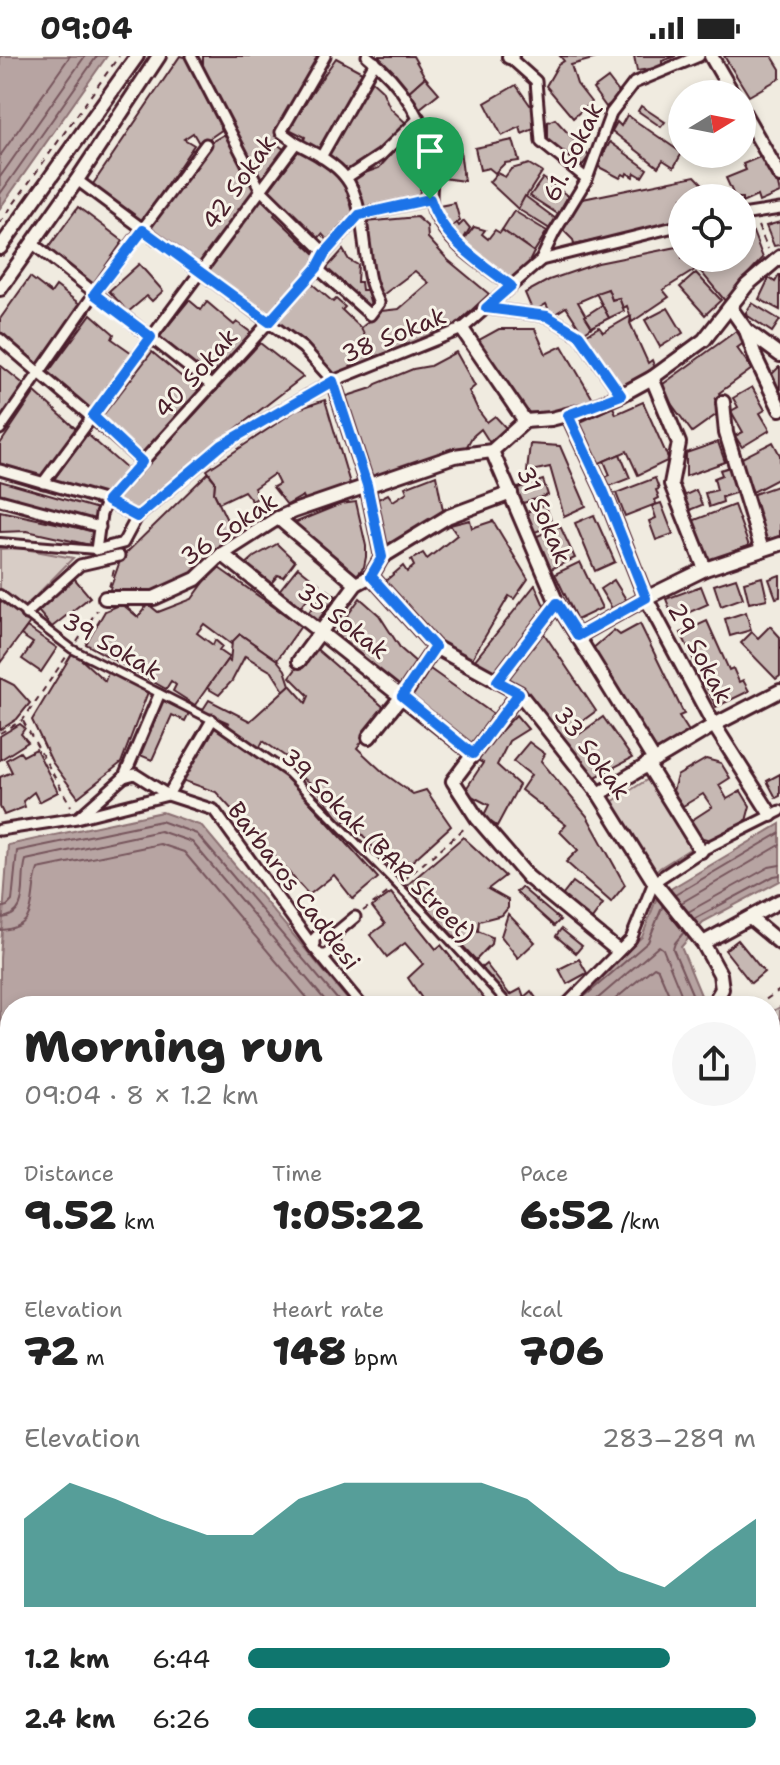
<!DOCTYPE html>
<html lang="en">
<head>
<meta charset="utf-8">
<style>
	body { margin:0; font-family:"Shantell Sans",sans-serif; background:#f6f6f6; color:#222; height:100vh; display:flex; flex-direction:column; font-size:30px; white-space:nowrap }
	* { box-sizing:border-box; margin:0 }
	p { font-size:26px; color:#767676 }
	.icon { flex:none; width:44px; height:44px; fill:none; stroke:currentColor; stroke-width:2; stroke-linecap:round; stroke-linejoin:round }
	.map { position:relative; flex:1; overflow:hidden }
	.sheet { position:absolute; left:0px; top:940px; width:780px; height:770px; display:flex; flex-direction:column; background:#fff; border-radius:32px 32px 0 0; box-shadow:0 4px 12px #0003 }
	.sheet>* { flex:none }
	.needle { width:52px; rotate:80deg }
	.controls { position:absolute; left:668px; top:24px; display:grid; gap:16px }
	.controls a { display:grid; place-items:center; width:88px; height:88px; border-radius:50%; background:#fff; box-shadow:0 4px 12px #0003; font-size:40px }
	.pin { position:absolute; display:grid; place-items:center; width:68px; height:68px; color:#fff; margin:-82px -34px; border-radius:50% 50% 50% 0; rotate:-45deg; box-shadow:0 0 8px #0007 }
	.pin .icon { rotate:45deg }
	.round { display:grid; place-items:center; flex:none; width:84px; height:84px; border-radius:42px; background:#f6f6f6 }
	.headline { display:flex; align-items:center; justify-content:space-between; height:136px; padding:0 24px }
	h1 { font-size:44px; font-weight:800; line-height:60px }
	.metrics { display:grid; grid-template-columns:repeat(3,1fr); gap:12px; height:136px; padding:8px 24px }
	.metrics div { display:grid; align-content:center }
	.metrics b { font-size:40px; font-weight:800 }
	.metrics small { font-size:22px; font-weight:400 }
	.metrics p { font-size:22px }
	.chart { height:224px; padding:16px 24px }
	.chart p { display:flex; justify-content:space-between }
	.chart svg { width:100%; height:144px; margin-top:8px; fill:#0f766e; opacity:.7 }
	ul { padding:0 24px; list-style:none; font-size:26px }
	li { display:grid; grid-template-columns:128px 96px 1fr; align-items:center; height:60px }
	li i { height:20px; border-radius:10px; background:#0f766e }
	.status { display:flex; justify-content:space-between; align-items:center; height:56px; padding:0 40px; background:#fff; direction:ltr }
	.status svg { height:22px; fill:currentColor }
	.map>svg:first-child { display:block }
	.green { fill:#d8cdc6; stroke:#917678; stroke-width:2 }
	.water { fill:#b7a4a2; stroke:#8b6f72; stroke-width:2 }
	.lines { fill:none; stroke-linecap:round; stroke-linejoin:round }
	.shore { stroke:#76545b; stroke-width:2 }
	.building { fill:#c6b8b3; stroke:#4a1f2b; stroke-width:2 }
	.service-casing { stroke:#4a1f2b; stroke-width:12 }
	.pedestrian-casing { stroke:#4a1f2b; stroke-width:15 }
	.minor-casing { stroke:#4a1f2b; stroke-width:18 }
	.tertiary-casing { stroke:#4a1f2b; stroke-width:22 }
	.path { stroke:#4a1f2b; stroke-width:2; stroke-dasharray:6 6; stroke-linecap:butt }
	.service { stroke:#f7f3e8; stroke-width:6 }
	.pedestrian { stroke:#f7f3e8; stroke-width:9 }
	.minor { stroke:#f7f3e8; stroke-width:12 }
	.tertiary { stroke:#f7f3e8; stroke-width:16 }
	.route-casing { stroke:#fff; stroke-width:16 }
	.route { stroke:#1a73e8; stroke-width:10 }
	.labels { text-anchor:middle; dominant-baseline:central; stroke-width:6; stroke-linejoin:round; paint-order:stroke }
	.street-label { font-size:24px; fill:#4a1f2b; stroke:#f7f3e8 }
</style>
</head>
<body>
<div class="status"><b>09:04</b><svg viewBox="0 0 49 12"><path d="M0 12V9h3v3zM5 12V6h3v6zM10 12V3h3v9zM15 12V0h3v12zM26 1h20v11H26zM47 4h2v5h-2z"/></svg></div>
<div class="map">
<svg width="780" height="1709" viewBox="0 0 780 1709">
	<rect width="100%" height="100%" fill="#f0ebe0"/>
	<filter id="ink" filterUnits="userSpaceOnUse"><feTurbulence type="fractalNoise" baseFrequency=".0125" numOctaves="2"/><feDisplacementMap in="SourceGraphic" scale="16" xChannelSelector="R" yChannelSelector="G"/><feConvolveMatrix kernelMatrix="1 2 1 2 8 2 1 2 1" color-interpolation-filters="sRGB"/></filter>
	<g filter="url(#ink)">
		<g class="green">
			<polygon points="19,492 73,502 24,552 0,534 0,493"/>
			<polygon points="650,722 693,791 650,818 607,749"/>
			<polygon points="780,951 780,1050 770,1034 770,957"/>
			<polygon points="770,1240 780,1251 780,1289 770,1300"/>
			<polygon points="780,1489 780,1709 518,1709 533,1700 770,1700 770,1498"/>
		</g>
		<g class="water">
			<polygon points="0,0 107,0 0,152"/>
			<polygon points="162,756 202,770 353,950 10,950 10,1700 247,1700 247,1709 0,1709 0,902 8,789"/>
			<polygon points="780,768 780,825 703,866 681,891 703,944 695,950 561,950 642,881 656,844 672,832"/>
		</g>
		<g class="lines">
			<g class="shore">
				<polyline points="0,100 70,0"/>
				<polyline points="0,121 85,0"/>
				<polyline points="0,138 97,0"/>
				<polyline points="675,839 780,777"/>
				<polyline points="681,847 780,789"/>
				<polyline points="0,852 7,850 12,845 17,795 161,765 197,778 343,950"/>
				<polyline points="688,856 769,811 780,809"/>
				<path d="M0,862C32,860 19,824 26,804L160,775L192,786L330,950"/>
				<polyline points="694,863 774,820 780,819"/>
				<path d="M0,874C42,872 28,839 38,813L160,788L184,796L314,950"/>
				<polyline points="684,876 675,887 673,893 693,940 691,950"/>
				<polyline points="577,947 648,886 663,849"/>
				<polyline points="589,950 659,890 663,893 682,940 681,950"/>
				<polyline points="607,950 654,911 658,913 670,941 669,950"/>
			</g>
		</g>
		<g class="building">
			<polygon points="180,0 188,2 226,71 200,89 193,77 184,83 194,89 141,167 91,131"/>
			<polygon points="203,0 321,0 275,80 280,82 277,88 285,94 261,127 210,28 203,10"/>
			<polygon points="372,0 413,0 425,21 407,37 391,15"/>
			<polygon points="560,0 600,1 571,9 577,28 591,46 573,62 546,30 558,9 564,5"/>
			<polygon points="634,0 676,0 662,5 662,11 637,15"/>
			<polygon points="724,0 772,0 780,13 780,22 749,40"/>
			<polygon points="336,2 362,16 320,95 303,87 305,81 287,72"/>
			<polygon points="425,21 439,37 419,53 406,38"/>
			<polygon points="608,22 621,39 606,51 593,33"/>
			<polygon points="370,23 382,34 390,52 406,67 380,98 349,117 327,99"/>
			<polygon points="516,29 530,49 535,48 536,72 522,78 520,71 502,80 485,47"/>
			<polygon points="641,50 665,66 661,71 638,55"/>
			<polygon points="627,59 682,97 674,111 663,104 658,111 612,75 617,66 621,70"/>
			<polygon points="555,63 589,100 579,114 548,87 548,66"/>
			<polygon points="428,74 459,86 464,125 436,121"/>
			<polygon points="227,77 257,133 243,147 246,150 198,213 152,178 154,174 149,172 206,89"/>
			<polygon points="408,80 414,82 419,121 416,122 421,130 418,144 363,156 354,121 379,112"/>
			<polygon points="513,84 519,105 505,107 495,117 489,112 480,114 475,92"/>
			<polygon points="610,86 647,113 642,121 635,117 633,121 627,117 626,120 623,118 620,122 597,110"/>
			<polygon points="300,93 341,122 349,135 356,159 330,187 322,178 317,184 268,136"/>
			<polygon points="762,100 772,122 776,120 780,137 759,146 757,140 742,147 742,142 735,142 726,122 746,114 743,108"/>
			<polygon points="529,108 542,116 518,153 489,126 497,117 505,121 511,113"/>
			<polygon points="695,120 716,142 682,142 682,166 574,189 573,184 562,173 578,144"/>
			<polygon points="543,122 568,140 558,158 530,140"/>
			<polygon points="525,140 556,163 550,173 518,153"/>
			<polygon points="261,142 276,156 274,159 319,202 269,263 203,216"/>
			<polygon points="455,147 460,165 447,173 434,151"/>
			<polygon points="78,151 123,185 92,229 46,195"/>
			<polygon points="514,155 547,175 534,196 502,174"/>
			<polygon points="417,161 427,170 428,182 448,204 489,238 448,276 375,301 361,272 381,255 399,253 429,227 415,215 380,241 371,218 365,166"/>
			<polygon points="464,165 470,172 460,189 447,173 457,167 459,170"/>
			<polygon points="780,166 780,189 774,190 766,170"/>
			<polygon points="474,171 485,174 482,178 488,183 495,174 500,177 502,174 534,196 528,208 509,226 460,189"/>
			<polygon points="753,176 763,202 740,226 735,238 726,246 698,212 663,234 669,241 632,266 627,250 623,252 619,242 612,244 608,233 578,246 592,271 583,277 566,251 552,260 546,248 533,256 525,237 549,224 598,207 682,190 682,202 742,202 742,178"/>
			<polygon points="343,194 349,204 358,209 357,226 361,226 362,234 367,234 371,249 365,251 347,230 343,232 325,214"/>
			<polygon points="139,208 163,235 152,245 147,240 128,256 109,235"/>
			<polygon points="696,217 721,244 705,259 680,231"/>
			<polygon points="779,219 780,219 780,254 759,243 769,222 775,226"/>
			<polygon points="30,221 51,237 56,230 81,249 39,311 0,280 0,263"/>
			<polygon points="311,227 333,246 336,243 345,251 342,254 361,272 375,301 334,321 275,267"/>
			<polygon points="608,233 612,244 619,242 624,255 609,262 596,237"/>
			<polygon points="189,244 201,254 207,246 234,269 237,266 253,278 211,325 159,281"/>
			<polygon points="752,247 780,264 772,276 745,258"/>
			<polygon points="602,249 609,262 592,271 585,260"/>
			<polygon points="668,252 683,277 660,291 645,264"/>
			<polygon points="91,258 114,278 112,283 132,297 92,355 47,318"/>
			<polygon points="631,260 630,267 648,307 652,304 655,312 620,335 582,281 599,271 603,276"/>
			<polygon points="499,273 535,273 546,298 562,290 594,345 567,355 523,357 477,285"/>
			<polygon points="736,275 745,286 737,292 752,313 719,337 723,343 715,349 720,356 692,376 659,331"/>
			<polygon points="260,287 303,321 215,389 137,456 114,446"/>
			<polygon points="152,296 199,335 142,401 100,363"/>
			<polygon points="456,296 475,330 469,335 478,354 487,366 495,360 507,373 490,387 481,373 472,381 466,392 369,424 341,342 372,332 376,328 413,313 430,310"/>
			<polygon points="0,309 26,330 0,367"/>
			<polygon points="779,311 780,311 780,335 768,322"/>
			<polygon points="752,331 765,354 760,357 770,374 742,391 735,380 743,376 731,355 738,351 733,342"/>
			<polygon points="35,336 77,374 42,423 0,410 0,388"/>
			<polygon points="325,344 351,431 307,449 303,440 287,449 273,431 279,428 274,418 254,432 259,441 252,445 244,435 219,447 214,437 215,425 207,414 298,353"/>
			<polygon points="643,346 669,404 638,419 627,395 595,409 576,368 613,351 616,358"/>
			<polygon points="87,378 128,414 106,441 52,426"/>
			<polygon points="718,386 725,406 686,420 686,397"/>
			<polygon points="773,386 780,399 780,422 753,436 738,404"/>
			<polygon points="530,388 560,390 586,450 564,460 550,411 527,416"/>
			<polygon points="620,398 630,422 607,431 603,422 610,419 604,405"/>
			<polygon points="730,411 738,436 722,441 723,446 709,451 705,437 717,434 714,422 722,419 720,414"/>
			<polygon points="208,417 215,425 214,437 236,483 179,529 152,539 111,539 109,536 121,502"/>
			<polygon points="436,419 444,459 386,493 374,450 378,443 388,438 393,445 407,436 405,431"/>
			<polygon points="655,422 659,433 656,434 659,442 655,444 656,448 625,460 616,437"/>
			<polygon points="543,424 548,439 517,449 512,434"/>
			<polygon points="0,425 98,453 95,466 0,438"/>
			<polygon points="777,430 780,440 780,480 764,485 748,440"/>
			<polygon points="696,434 702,449 687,455 681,441"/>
			<polygon points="356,446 366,490 366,501 364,511 355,521 294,467 341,448"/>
			<polygon points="661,447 673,478 656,484 649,465 656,462 652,450"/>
			<polygon points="545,448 553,469 530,478 522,458"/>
			<polygon points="734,449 749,490 707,505 692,465"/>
			<polygon points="0,455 93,475 90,489 27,475 0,476"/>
			<polygon points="594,459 615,506 595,515 575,467"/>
			<polygon points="470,464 472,472 493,465 528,523 514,543 509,540 470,606 435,587 383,527 403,510 407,516 414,510 411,504 423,497 427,503 457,479 450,469"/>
			<polygon points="560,470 575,502 549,514 535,481"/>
			<polygon points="277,488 295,505 283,521 278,519 268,531 243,511 254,501"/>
			<polygon points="580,506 602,552 577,564 555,518"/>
			<polygon points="216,510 301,570 277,604 240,578 231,588 204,568 197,577 213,589 215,584 222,590 219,594 229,601 195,649 173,635 176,629 171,625 166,633 86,588 105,555 122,548 138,561 148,548 158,556 192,543"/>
			<polygon points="298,511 319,528 299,553 278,536"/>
			<polygon points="780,519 780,541 776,542 769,523"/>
			<polygon points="762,521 767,543 749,547 744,526"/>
			<polygon points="74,522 90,541 52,571 38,555"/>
			<polygon points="736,522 743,542 721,550 714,529"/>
			<polygon points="614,524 627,545 613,554 600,533"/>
			<polygon points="535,529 545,552 495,621 471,609"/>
			<polygon points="701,530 708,548 674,563 666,543"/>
			<polygon points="326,533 336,540 316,567 306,560"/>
			<polygon points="0,542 31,565 0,607"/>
			<polygon points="360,542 379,559 401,593 418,608 400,633 333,580"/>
			<polygon points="746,556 751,574 730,580 725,563"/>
			<polygon points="707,565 729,614 733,612 739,626 743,624 749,635 716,651 681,577"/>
			<polygon points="640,568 684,658 679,660 690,677 654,699 591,594 614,574 620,579"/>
			<polygon points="770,570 780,581 780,620 776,623 741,587 752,576 758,582"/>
			<polygon points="27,571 57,592 41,616 22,603 33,587 21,579"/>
			<polygon points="543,576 596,655 573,672 578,679 603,661 632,702 590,724 505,625"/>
			<polygon points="240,578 277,604 285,614 290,629 284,635 272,616 245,600 232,625 219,639 207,632 227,604 230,606 232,586"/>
			<polygon points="313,590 387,654 357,692 385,718 413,738 426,734 451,770 397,819 348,762 343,768 319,736 320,733 285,711 289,703 263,685 259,693 227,671 229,667 202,655 209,644 250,665 290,629 306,647 309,640 290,621"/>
			<polygon points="73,596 105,625 109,614 148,636 121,707 78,741 52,706 32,664"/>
			<polygon points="430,613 496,660 471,693 411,643"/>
			<polygon points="0,622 14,629 30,647 17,663 0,674"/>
			<polygon points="161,643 189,657 185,665 172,659 152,704 140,699"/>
			<polygon points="516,659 528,673 509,685 497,709 519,729 497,770 483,761 489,749 464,736 483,707 475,703"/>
			<polygon points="213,667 287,721 378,822 353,843 334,819 309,839 216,736 179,723"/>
			<polygon points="20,668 25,672 21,678 28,686 0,704 0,680"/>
			<polygon points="529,686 545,698 541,705 587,760 625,829 611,846 566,806 578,794 560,776 566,769 521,734 531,719 513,705"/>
			<polygon points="36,693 58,736 39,746 34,736 23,745 25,751 4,759 0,751 0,721 12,716 6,704 20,696 23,700"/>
			<polygon points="706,703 721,707 730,722 719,729 727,743 741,735 750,750 746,765 714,785 699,781 689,766 712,751 703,738 683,750 673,735 677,720"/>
			<polygon points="780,718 780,740 776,742 767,725"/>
			<polygon points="463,781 505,820 488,833 508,844 508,852 502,859 479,865 478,875 492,881 491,888 476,904 406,830"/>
			<polygon points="573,826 603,848 589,867 559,844"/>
			<polygon points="521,831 560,864 554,870 516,836"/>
			<polygon points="391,837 436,893 441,889 490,950 458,950 455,947 451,950 445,943 435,950 427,950 408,922 423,908 405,887 387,901 370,879 385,868 372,851"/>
			<polygon points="508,858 535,886 518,902 501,880"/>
			<polygon points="561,873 582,890 576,897 556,880"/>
			<polygon points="738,884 764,916 751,927 725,894"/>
			<polygon points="579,903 587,917 567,928 559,913"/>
			<polygon points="486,908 510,939 521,933 524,941 531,935 538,945 533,950 515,950 480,913"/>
			<polygon points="780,1330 780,1353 770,1345"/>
			<polygon points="771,1346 780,1353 780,1374 770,1385"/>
			<polygon points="270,1700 283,1700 282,1709 270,1709"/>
			<polygon points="283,1700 313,1704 313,1709 282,1709"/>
		</g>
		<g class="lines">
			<defs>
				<g id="service">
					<polyline points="0,486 96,494"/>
					<polyline points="0,538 72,593 212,664 288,717 427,859 510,950"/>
					<polyline points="770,1101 780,1092"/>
					<polyline points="770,1131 780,1142"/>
					<polyline points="254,1700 254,1709"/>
					<polyline points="359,1709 375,1700"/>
				</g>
				<g id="pedestrian">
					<polyline points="191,0 260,133 325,197"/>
					<path d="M367,0C402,27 426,65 432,110C434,127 427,142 435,158C449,190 485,210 511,230"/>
					<polyline points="508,0 536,25 541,86 587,123"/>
					<path d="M296,87C313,96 334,106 346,122C364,145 363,196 370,224C372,232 376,240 379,247L370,259L317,212"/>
					<polyline points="321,101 375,6"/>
					<polyline points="346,122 381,99 419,62"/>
					<polyline points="77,124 303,292 333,325"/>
					<polyline points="742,159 780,153"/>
					<polyline points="32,187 212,330"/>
					<polyline points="541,204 682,169"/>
					<polyline points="486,252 547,260 579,279 621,339"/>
					<path d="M0,283C47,325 96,363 142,406"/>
					<polyline points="0,373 94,238 206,88"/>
					<polyline points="0,414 107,445 269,266 317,212 325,197 359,159 430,143"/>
					<polyline points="43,427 296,87 281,76 325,0"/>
					<polyline points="0,444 100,471"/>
					<polygon points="107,445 137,461 123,487 96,494 101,458"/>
					<polyline points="137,461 222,389 333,325 462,273 541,204 554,177 587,123 611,57 634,27 699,0"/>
					<polyline points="26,558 80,509 119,500"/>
					<polyline points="124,721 135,718 168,739 212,664"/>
					<polyline points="80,760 124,721 159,639"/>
					<polyline points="0,774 77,762 168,739 214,754 314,892 362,950"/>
					<polyline points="331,881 355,861"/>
					<polyline points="314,892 314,883 320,877 328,877 334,885 333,893 327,899 320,899"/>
					<polyline points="565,950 631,883 654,826 704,793 780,755"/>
				</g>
				<g id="minor">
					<polyline points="711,0 733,38"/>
					<polyline points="509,1 512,0"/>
					<polyline points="742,54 780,120"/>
					<polyline points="0,192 137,0"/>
					<polyline points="0,233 77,124 159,0"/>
					<polyline points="730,251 746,274 780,299"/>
					<polyline points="462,273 525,365"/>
					<polyline points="746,274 756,303 780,353"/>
					<polyline points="652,322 679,387 671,428 705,513"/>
					<polyline points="333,325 367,429 382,501"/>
					<polyline points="723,346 726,377 762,494"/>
					<polyline points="568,359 604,436 646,542 714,669 771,759"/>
					<polyline points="492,395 557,547 654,704"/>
					<polyline points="278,462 356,528"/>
					<polyline points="222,498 473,698"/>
					<polyline points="371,520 435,591 519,637 599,738 654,826 703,887 720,918 722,933 712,950"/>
					<polyline points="105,542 154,542 196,523 222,498 278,462 294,455 454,400 492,395 525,365 551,363 586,354 621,339 652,322 704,284 747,229 780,201"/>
					<polyline points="578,580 646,542 705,513 780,488"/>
					<polyline points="299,605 356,528 371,520 382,501 449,460 511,437"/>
					<polyline points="497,625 557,547"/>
					<polyline points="519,637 453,725 477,762 528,821 617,894"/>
					<polyline points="369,681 402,640 435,591"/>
					<polyline points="647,708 701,795"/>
					<polyline points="599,738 714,669 780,635"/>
					<polyline points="750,862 780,887"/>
					<polyline points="703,887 780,845"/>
					<polyline points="770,1307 780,1296"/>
				</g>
				<g id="tertiary">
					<polyline points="770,1454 780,1446"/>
					<polyline points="466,1709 478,1700"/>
				</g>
			</defs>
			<use href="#service" class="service-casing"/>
			<use href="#pedestrian" class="pedestrian-casing"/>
			<use href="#minor" class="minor-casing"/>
			<use href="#tertiary" class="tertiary-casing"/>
			<g class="path">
				<polyline points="0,167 119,0"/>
				<polyline points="758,170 768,193"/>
				<polyline points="109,531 114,514"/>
				<polyline points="77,586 97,554"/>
				<polyline points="23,665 71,750"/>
				<polyline points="0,677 23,664 66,601"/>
				<polyline points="404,824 466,771"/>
				<polyline points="363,855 390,835"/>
				<polyline points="756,950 780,934"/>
				<polyline points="770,1262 780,1253"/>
				<polyline points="0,1438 3,1434"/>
				<polyline points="0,1610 10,1594"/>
			</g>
			<use href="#service" class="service"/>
			<use href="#pedestrian" class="pedestrian"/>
			<use href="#minor" class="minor"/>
			<use href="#tertiary" class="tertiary"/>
		</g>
	</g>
	<g class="lines" filter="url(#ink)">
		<defs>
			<path id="route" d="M430,143C443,184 479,205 511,230L486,252L547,260L579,279L621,339L568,359L604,436L646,542L578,580L557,547L497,625L519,637L473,698L402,640L435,591L371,520L382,501L367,429L333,325L222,389L137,461L107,445L142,406L93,360L151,281L94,238L143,174L269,266L317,212L325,197L359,159Z"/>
		</defs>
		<use href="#route" class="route-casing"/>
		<use href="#route" class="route"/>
	</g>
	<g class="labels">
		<g class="street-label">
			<text transform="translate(573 96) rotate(-64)">61. Sokak</text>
			<text transform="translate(239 126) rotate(-55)">42 Sokak</text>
			<text transform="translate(394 279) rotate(-22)">38 Sokak</text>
			<text transform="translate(196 317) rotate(-48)">40 Sokak</text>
			<text transform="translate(544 459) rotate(67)">31 Sokak</text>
			<text transform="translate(229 473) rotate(-34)">36 Sokak</text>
			<text transform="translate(343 565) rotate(38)">35 Sokak</text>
			<text transform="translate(112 590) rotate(30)">39 Sokak</text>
			<text transform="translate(700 597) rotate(62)">29 Sokak</text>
			<text transform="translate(592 697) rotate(53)">33 Sokak</text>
			<text transform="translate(378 789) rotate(45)">39 Sokak (BAR Street)</text>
			<text transform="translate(294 830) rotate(53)">Barbaros Caddesi</text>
		</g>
	</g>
</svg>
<div class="controls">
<a><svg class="needle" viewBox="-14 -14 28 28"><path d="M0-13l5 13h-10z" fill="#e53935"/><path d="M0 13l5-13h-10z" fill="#767676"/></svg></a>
<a><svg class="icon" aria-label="locate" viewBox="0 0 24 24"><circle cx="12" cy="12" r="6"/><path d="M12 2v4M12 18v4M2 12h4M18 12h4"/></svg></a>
</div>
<div class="pin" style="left:430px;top:143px;background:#1e9e55"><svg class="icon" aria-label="arrive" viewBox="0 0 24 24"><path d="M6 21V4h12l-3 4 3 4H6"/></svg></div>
<section class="sheet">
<div class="headline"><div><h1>Morning run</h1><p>09:04 · 8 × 1.2 km</p></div><a class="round"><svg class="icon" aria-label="share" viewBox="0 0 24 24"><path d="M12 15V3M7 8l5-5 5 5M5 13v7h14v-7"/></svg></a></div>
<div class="metrics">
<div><p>Distance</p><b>9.52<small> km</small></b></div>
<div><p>Time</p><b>1:05:22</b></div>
<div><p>Pace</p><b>6:52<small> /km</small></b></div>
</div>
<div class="metrics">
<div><p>Elevation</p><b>72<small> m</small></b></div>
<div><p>Heart rate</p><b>148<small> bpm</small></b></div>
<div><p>kcal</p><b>706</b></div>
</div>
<div class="chart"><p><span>Elevation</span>283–289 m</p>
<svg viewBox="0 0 160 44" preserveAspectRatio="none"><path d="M0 44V17L10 6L20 11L30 17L40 22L50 22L60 11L70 6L80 6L90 6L100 6L110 11L120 22L130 33L140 38L150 27L160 17V44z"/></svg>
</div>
<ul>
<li><b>1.2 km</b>6:44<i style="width:83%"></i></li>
<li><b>2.4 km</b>6:26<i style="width:100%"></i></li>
</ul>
</section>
</div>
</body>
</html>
